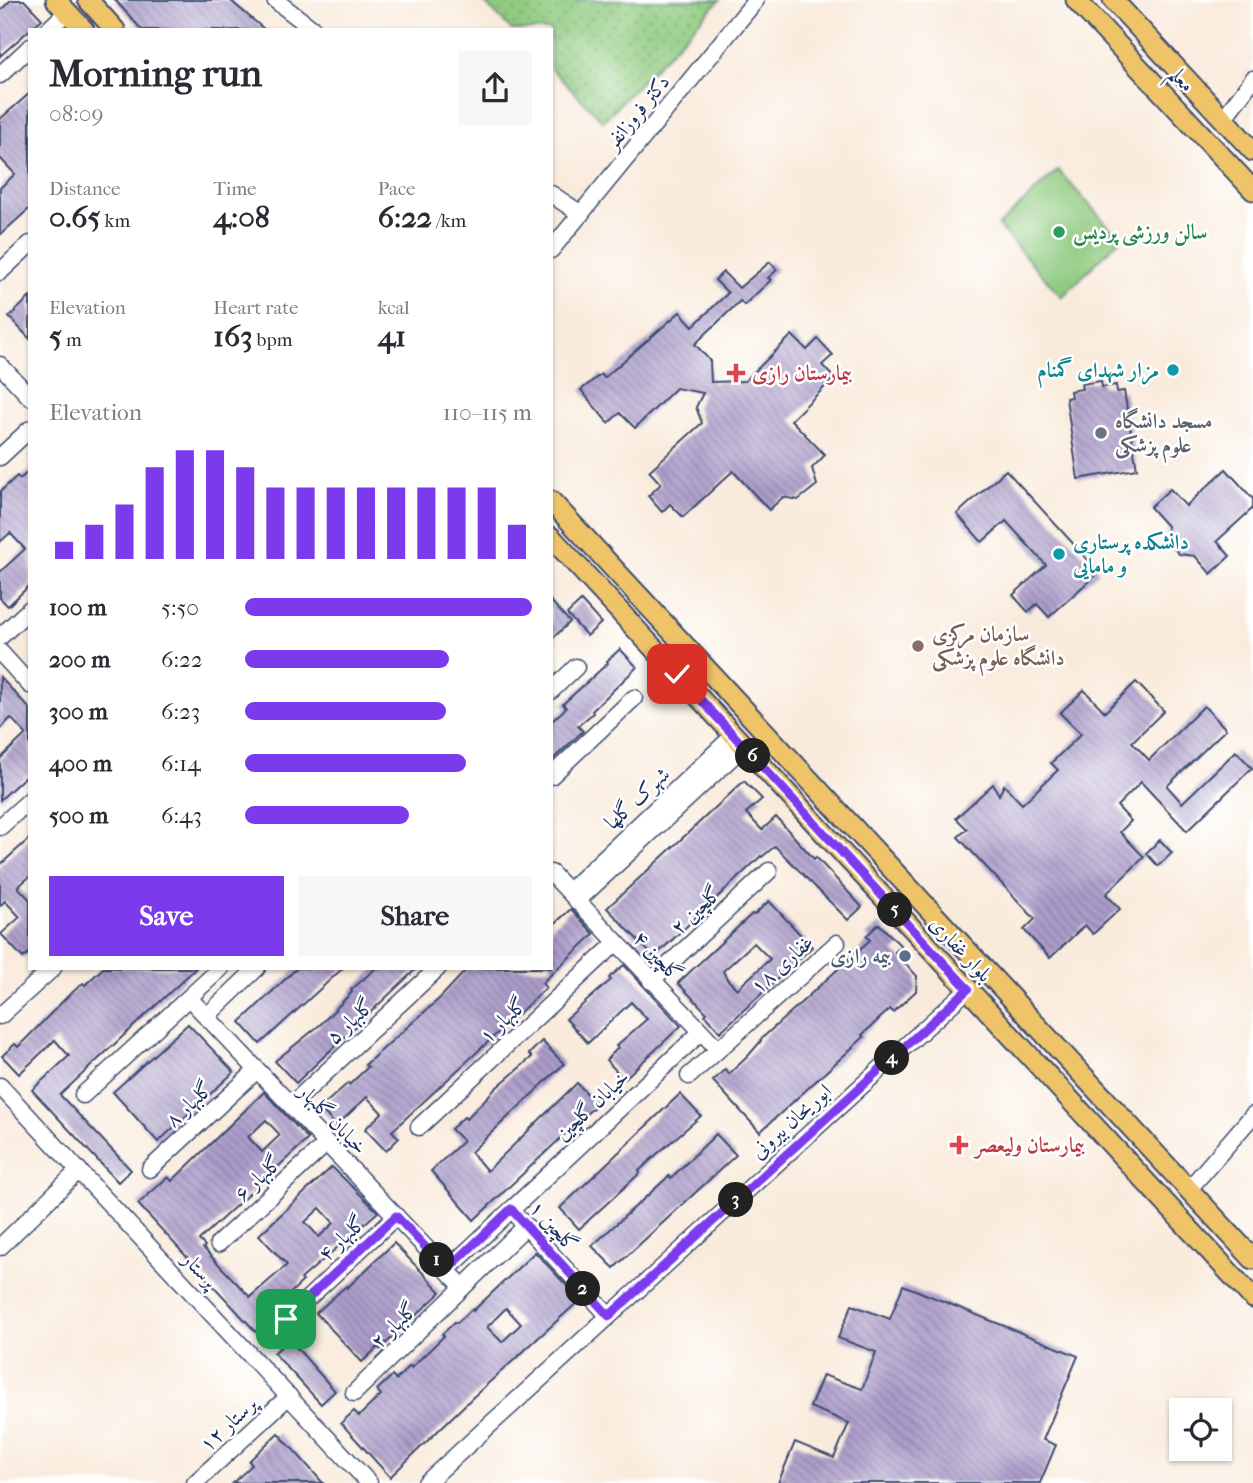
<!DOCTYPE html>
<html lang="en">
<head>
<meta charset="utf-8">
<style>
	body { margin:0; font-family:"IM FELL French Canon",Amiri,serif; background:#f7f7f7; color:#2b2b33; height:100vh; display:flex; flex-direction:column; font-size:26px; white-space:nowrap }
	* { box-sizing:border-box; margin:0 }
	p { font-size:23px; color:#7c7c81 }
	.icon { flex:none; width:38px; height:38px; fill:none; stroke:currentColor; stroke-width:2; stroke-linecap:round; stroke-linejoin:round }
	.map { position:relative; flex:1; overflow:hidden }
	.sheet { position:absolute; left:28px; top:28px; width:525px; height:942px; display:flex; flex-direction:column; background:#fff; border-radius:0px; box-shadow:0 2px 5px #0004 }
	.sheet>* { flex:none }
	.controls { position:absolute; left:1169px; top:1398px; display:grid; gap:14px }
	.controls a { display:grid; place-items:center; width:63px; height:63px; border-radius:0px; background:#fff; box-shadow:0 2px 5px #0004; font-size:35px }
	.pin { position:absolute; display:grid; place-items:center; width:60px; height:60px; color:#fff; margin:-30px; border-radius:14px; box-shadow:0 4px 10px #0006 }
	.km { position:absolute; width:35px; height:35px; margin:-18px; border-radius:50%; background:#222; color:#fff; font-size:19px; line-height:35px; text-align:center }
	.round { display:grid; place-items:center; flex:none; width:74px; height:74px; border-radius:0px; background:#f7f7f7 }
	.summary { display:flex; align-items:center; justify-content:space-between; height:119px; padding:0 21px }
	h1 { font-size:38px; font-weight:700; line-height:52px }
	.figures { display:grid; grid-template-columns:repeat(3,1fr); gap:10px; height:119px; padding:7px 21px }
	.figures div { display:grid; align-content:center }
	.figures b { font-size:30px; font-weight:700 }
	.figures small { font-size:19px; font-weight:400 }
	.figures p { font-size:19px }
	.chart { height:196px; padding:14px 21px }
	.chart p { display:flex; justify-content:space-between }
	.chart svg { width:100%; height:126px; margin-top:7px; stroke:#7c3aed; stroke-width:6 }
	.cta { display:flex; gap:14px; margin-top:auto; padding:14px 21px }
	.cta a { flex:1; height:80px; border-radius:0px; background:#7c3aed; color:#fff; font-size:28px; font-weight:700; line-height:80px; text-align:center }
	.cta a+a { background:#f7f7f7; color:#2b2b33 }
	ul { padding:0 21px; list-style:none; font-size:23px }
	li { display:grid; grid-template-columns:112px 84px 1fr; align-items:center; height:52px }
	li i { height:18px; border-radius:9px; background:#7c3aed }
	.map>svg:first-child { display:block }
	.grass { fill:url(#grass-dots); stroke:#567d6f; stroke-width:2 }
	.garden { fill:#90cb80; stroke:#567d6f; stroke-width:2 }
	.building { fill:url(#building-back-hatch); fill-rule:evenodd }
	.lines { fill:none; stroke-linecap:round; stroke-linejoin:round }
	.minor-casing { stroke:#3c4b71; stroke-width:19 }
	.major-casing { stroke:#3c4b71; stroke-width:23 }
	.minor { stroke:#fff; stroke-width:16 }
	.major { stroke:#efc469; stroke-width:19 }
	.route-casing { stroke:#fff; stroke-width:14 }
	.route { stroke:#7c3aed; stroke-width:9 }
	.leisure-dot { fill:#2e9e5b; stroke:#fff; stroke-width:2.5 }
	.culture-dot { fill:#0f9aa8; stroke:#fff; stroke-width:2.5 }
	.health-dot { fill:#e0444e; stroke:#fff; stroke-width:2.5 }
	.worship-dot { fill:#6b7280; stroke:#fff; stroke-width:2.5 }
	.education-dot { fill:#8d6e63; stroke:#fff; stroke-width:2.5 }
	.service-dot { fill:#5c6f8a; stroke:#fff; stroke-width:2.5 }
	.labels { text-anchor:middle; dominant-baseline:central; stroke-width:5; stroke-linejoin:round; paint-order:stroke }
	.street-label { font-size:21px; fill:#1b2f5e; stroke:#fff }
	.leisure-label { font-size:21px; font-weight:bold; fill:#27864d; stroke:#fff; text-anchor:start }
	.culture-label { font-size:21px; font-weight:bold; fill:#0d838f; stroke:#fff; text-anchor:end }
	.health-label { font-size:21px; font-weight:bold; fill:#be3a42; stroke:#fff; text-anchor:start }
	.worship-label { font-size:21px; font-weight:bold; fill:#5b616d; stroke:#fff; text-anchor:start }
	.education-label { font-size:21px; font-weight:bold; fill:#785e54; stroke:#fff; text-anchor:start }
	.service-label { font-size:21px; font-weight:bold; fill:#4e5e75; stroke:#fff; text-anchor:end }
</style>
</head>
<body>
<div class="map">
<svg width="1253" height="1483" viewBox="0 0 1253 1483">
	<defs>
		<pattern id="grass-dots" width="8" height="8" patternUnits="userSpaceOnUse" patternTransform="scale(1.75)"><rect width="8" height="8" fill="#90cb80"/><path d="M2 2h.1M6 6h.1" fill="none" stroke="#75a56c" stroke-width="1.8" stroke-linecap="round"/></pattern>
		<pattern id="building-back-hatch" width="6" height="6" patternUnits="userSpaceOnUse" patternTransform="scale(1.75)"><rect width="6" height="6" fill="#ab9cc9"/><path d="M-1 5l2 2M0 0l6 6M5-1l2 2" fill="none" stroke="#8a80a6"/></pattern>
	</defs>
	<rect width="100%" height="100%" fill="#fff"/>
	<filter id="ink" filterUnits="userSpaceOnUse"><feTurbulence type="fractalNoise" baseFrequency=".0143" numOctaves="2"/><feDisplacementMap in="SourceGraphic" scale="14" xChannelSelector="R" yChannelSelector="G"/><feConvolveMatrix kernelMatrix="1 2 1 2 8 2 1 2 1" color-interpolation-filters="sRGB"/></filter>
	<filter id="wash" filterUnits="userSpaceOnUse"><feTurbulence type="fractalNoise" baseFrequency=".00686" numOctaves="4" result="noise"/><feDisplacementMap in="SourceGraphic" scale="28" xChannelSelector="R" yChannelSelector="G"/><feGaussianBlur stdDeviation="1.57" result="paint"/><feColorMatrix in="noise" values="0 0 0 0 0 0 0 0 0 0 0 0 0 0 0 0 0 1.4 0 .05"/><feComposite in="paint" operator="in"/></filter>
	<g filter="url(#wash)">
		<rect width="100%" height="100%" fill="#f9ebdc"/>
		<polygon class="grass" points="482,0 720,0 603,121 551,69 551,30 512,30"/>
		<polygon class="garden" points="1058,170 1120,239 1062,297 998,226"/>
		<g id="blocks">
			<g class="building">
				<polygon points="11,0 24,0 42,19 0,56 0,11"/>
				<polygon points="115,0 230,0 265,30 142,30"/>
				<polygon points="30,93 30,208 0,235 0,188 15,174 0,158 0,119"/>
				<polygon points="770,262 777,270 768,278 771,280 744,305 740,301 695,344 710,361 711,382 745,381 792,335 807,350 818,339 833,355 822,365 834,378 791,420 825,455 812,468 817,485 798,500 783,497 769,510 733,471 683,517 670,504 662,512 648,496 661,484 649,471 702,423 696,407 703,393 676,388 635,428 620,413 608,423 581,390 601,374 604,378 680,312 693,326 728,293 715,280 723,272 739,288"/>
				<polygon points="30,297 30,339 9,317"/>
				<polygon points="1101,381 1102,387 1116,385 1117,392 1124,391 1137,469 1078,479 1066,398 1071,397 1070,391 1082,389 1081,384"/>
				<polygon points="1226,469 1253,499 1253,508 1217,541 1230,556 1211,574 1195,556 1179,554 1168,542 1167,526 1150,507 1170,489 1186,506"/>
				<polygon points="30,470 30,585 8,606 0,598 0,572 25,549 10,533 0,542 0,492 17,476 20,479"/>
				<polygon points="1006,470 1099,572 1049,617 1037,604 1028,612 1013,595 1046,565 1006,521 982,542 957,514"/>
				<polygon points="551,601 570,622 551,640"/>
				<polygon points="581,601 601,623 587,636 567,614"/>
				<polygon points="620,649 637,667 592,711 593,713 578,726 583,731 551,761 551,722 566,708 563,704 608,663 607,661"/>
				<polygon points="0,677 30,709 30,772 0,800 0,759 26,734 11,718 0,729"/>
				<polygon points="1136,682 1164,711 1132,742 1149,760 1204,706 1226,729 1167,786 1182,803 1236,751 1252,768 1187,831 1141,782 1117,806 1131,821 1120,832 1144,857 1106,894 1120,909 1093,934 1085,925 1050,958 1024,930 1035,919 958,837 967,829 956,818 993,784 999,795 1004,785 1022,804 1058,770 1051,763 1081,734 1060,713 1084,690 1105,712"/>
				<polygon points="744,781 762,799 746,813 762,830 776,817 814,859 816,857 862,907 848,920 775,846 762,857 761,856 654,957 607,908"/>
				<polygon points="30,838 30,876 18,887 30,900 30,952 23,958 1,934 20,917 5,901 0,906 0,865"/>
				<polygon points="1160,840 1172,853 1158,866 1146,853"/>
				<path d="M769,901L812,947L720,1032L705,1015L707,1013L678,983L752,914L754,915ZM754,943L770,959L737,989L727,979L723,971Z"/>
				<polygon points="571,909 594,934 542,983 546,988 392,1131 399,1138 386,1151 365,1129 382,1113 367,1097 336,1126 320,1108 348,1083 349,1085 368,1067 365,1065 440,998 468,968 551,968 551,927"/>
				<polygon points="879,924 901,946 895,952 917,976 916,991 893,1012 890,1009 862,1035 864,1037 852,1048 760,1132 713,1081 725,1069 729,1074 748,1056 761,1041 760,1040 870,940 866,936"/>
				<polygon points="624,965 681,1026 624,1079 606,1060 618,1048 616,1046 647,1019 631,1002 588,1043 566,1019 611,980 609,978"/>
				<polygon points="103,968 196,968 60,1095 131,1170 118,1182 32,1090 69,1056 55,1040 19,1074 2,1056 15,1044 18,1047 67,997 83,983 85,985"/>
				<polygon points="297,968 343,968 260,1044 240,1022"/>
				<polygon points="376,968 417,968 296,1083 275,1061 321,1024 352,992 351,990"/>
				<polygon points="188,1024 234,1072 158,1142 113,1092"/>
				<polygon points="542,1041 564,1064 471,1152 487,1171 577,1083 597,1104 474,1220 431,1171 463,1141 451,1129 464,1117 466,1119 496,1088 532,1057 529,1054"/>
				<path d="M264,1092L308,1139L199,1240L205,1246L203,1248L250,1297L287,1265L259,1235L332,1167L378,1212L301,1279L303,1281L266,1316L269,1319L256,1332L138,1204L168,1177L172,1181ZM266,1120L280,1135L262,1152L248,1137ZM320,1208L334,1223L319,1237L305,1222Z"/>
				<polygon points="680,1094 701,1116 656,1155 639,1171 640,1173 579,1229 560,1208"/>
				<polygon points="716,1134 736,1155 614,1268 592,1246 669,1176 671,1178"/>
				<polygon points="394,1243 441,1292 380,1349 378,1347 362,1362 316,1313 346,1286 347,1288"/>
				<path d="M535,1252L580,1300L472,1398L390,1477L341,1423L354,1411L359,1416L381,1395L377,1390L392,1376L396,1380L410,1366L411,1368L444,1336L442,1334L455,1322L457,1323L472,1309L473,1311ZM506,1308L521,1324L502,1342L487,1327Z"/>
				<polygon points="903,1285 1078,1356 1043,1440 1056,1445 1040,1483 778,1483 795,1442 834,1458 849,1423 810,1407 823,1375 862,1389 876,1352 838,1338 852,1305 890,1319"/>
				<polygon points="289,1339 335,1391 321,1404 274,1353"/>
				<polygon points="278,1433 300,1457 323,1483 233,1483 252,1465 249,1461"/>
			</g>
		</g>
	</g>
	<g filter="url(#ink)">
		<use href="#blocks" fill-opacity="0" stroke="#3c4b71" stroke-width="2"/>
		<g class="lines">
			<defs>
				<g id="minor">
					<polyline points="275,0 314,30"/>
					<polyline points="48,30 67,12"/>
					<polyline points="0,75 30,47"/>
					<polyline points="1223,119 1253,79"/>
					<polyline points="551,194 581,214"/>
					<polyline points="551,250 756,0"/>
					<polyline points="0,272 30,244"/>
					<polyline points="0,365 30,397"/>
					<polyline points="0,457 30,429"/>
					<polyline points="0,637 30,609"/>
					<polyline points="0,652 30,685"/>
					<polyline points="551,691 576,667"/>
					<polyline points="551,776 634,698"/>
					<polyline points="0,827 30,800"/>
					<polyline points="551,873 718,1049"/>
					<polyline points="569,891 734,735"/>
					<polyline points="577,901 744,746"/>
					<polyline points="651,981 769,871"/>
					<polyline points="189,998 463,1287"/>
					<polyline points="0,1016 53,968"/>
					<polyline points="206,1017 257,968"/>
					<polyline points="689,1076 837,943"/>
					<polyline points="0,1086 369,1483"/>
					<polyline points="83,1095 221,968"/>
					<polyline points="291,1105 438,968"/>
					<polyline points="419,1127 616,943"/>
					<polyline points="150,1169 257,1070"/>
					<polyline points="1189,1189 1253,1115"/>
					<polyline points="520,1220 609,1316"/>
					<polyline points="218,1244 327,1143"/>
					<polyline points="0,1247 79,1170"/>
					<polyline points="447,1270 701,1032"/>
					<polyline points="286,1319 396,1216"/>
					<polyline points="354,1393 526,1226"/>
					<polyline points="195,1483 289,1396"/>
					<polyline points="426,1483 968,989"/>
				</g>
				<g id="major">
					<polyline points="56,0 84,30"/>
					<polyline points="88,0 115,30"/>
					<polyline points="1076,0 1253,190"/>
					<polyline points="1113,0 1253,151"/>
					<polyline points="551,501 1253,1259"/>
					<polyline points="551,537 1253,1298"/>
				</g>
			</defs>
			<use href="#minor" class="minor-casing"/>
			<use href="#major" class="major-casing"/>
			<use href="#minor" class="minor"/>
			<use href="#major" class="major"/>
		</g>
	</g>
	<g class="lines" filter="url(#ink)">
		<defs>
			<polyline id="route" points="286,1319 396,1216 447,1270 511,1209 609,1316 968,989 677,674"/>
		</defs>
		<use href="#route" class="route-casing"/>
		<use href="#route" class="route"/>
	</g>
	<circle class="leisure-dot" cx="1059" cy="232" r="7"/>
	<g class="culture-dot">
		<circle cx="1173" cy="370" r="7"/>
		<circle cx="1059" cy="554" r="7"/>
	</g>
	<g class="health-dot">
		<path d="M732.5 362.5h7v7h7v7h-7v7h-7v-7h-7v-7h7z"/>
		<path d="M955.5 1134.5h7v7h7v7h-7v7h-7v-7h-7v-7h7z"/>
	</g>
	<circle class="worship-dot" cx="1101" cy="433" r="7"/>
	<circle class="education-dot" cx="918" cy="646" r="7"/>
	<circle class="service-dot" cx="905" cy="956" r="7"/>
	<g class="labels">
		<g class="street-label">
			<text transform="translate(1182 79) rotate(47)">معلم</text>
			<text transform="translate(637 112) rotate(-51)">دکتر فروزانفر</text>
			<text transform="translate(637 798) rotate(-43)">شهرک گلها</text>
			<text transform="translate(696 910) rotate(-43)">گلچین ۲</text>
			<text transform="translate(961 949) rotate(47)">بلوار غفاری</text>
			<text transform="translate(658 956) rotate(47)">گلچین ۴</text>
			<text transform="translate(782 964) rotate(-42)">غفاری ۱۸</text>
			<text transform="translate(503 1020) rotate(-43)">گلبهار ۱</text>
			<text transform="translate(350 1021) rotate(-43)">گلبهار ۵</text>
			<text transform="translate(189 1104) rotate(-43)">گلبهار ۸</text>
			<text transform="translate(592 1105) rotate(-43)">خیابان گلچین</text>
			<text transform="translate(333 1119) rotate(46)">خیابان گلبهار</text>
			<text transform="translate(791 1121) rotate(-42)">ابوریحان بیرونی</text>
			<text transform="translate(258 1178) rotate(-43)">گلبهار ۶</text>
			<text transform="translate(554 1226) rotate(48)">گلچین ۱</text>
			<text transform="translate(342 1238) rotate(-43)">گلبهار ۴</text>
			<text transform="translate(200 1270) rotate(47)">پرستار</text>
			<text transform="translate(394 1325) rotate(-44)">گلبهار ۲</text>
			<text transform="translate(228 1424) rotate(-43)">پرستار ۱۲</text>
		</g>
		<g class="leisure-label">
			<text x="1073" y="232">سالن ورزشی پردیس</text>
		</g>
		<g class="culture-label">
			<text x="1159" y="370">مزار شهدای گمنام</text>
			<text x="1073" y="542" text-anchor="start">دانشکده پرستاری<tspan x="1073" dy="24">و مامایی</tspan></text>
		</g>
		<g class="health-label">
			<text x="752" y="373">بیمارستان رازی</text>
			<text x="975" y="1145">بیمارستان ولیعصر</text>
		</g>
		<g class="worship-label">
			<text x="1115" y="421">مسجد دانشگاه<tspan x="1115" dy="24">علوم پزشکی</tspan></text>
		</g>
		<g class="education-label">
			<text x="932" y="634">سازمان مرکزی<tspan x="932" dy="24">دانشگاه علوم پزشکی</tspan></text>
		</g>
		<g class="service-label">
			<text x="891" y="956">بیمه رازی</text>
		</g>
	</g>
</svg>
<div class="controls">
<a><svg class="icon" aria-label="locate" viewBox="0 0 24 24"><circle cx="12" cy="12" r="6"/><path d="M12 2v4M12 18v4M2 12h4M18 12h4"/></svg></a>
</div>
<div class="pin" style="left:286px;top:1319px;background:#1e9e55"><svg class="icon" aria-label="arrive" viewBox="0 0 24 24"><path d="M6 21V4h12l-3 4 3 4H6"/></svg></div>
<div class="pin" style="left:677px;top:674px;background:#d93025"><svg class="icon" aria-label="check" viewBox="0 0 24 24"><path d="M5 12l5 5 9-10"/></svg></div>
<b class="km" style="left:437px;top:1260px">1</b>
<b class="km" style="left:583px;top:1289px">2</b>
<b class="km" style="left:736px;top:1200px">3</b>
<b class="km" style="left:892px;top:1058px">4</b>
<b class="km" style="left:895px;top:910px">5</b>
<b class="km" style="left:753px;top:756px">6</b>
<section class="sheet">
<div class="summary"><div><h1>Morning run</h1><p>08:09</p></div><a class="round"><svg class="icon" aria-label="share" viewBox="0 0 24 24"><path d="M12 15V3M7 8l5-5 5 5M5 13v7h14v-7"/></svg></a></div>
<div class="figures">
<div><p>Distance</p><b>0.65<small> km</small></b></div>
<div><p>Time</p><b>4:08</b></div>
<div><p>Pace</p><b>6:22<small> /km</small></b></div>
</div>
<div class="figures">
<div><p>Elevation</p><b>5<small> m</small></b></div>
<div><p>Heart rate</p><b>163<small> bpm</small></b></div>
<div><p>kcal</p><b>41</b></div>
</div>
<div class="chart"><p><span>Elevation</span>110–115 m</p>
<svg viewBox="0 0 160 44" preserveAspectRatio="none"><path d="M5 44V38M15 44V32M25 44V25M35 44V12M45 44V6M55 44V6M65 44V12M75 44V19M85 44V19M95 44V19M105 44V19M115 44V19M125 44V19M135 44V19M145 44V19M155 44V32"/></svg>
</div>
<ul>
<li><b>100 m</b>5:50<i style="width:100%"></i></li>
<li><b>200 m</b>6:22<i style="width:71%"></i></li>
<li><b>300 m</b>6:23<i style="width:70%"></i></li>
<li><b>400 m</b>6:14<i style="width:77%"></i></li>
<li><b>500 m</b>6:43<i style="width:57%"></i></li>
</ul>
<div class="cta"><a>Save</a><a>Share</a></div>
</section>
</div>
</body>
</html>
